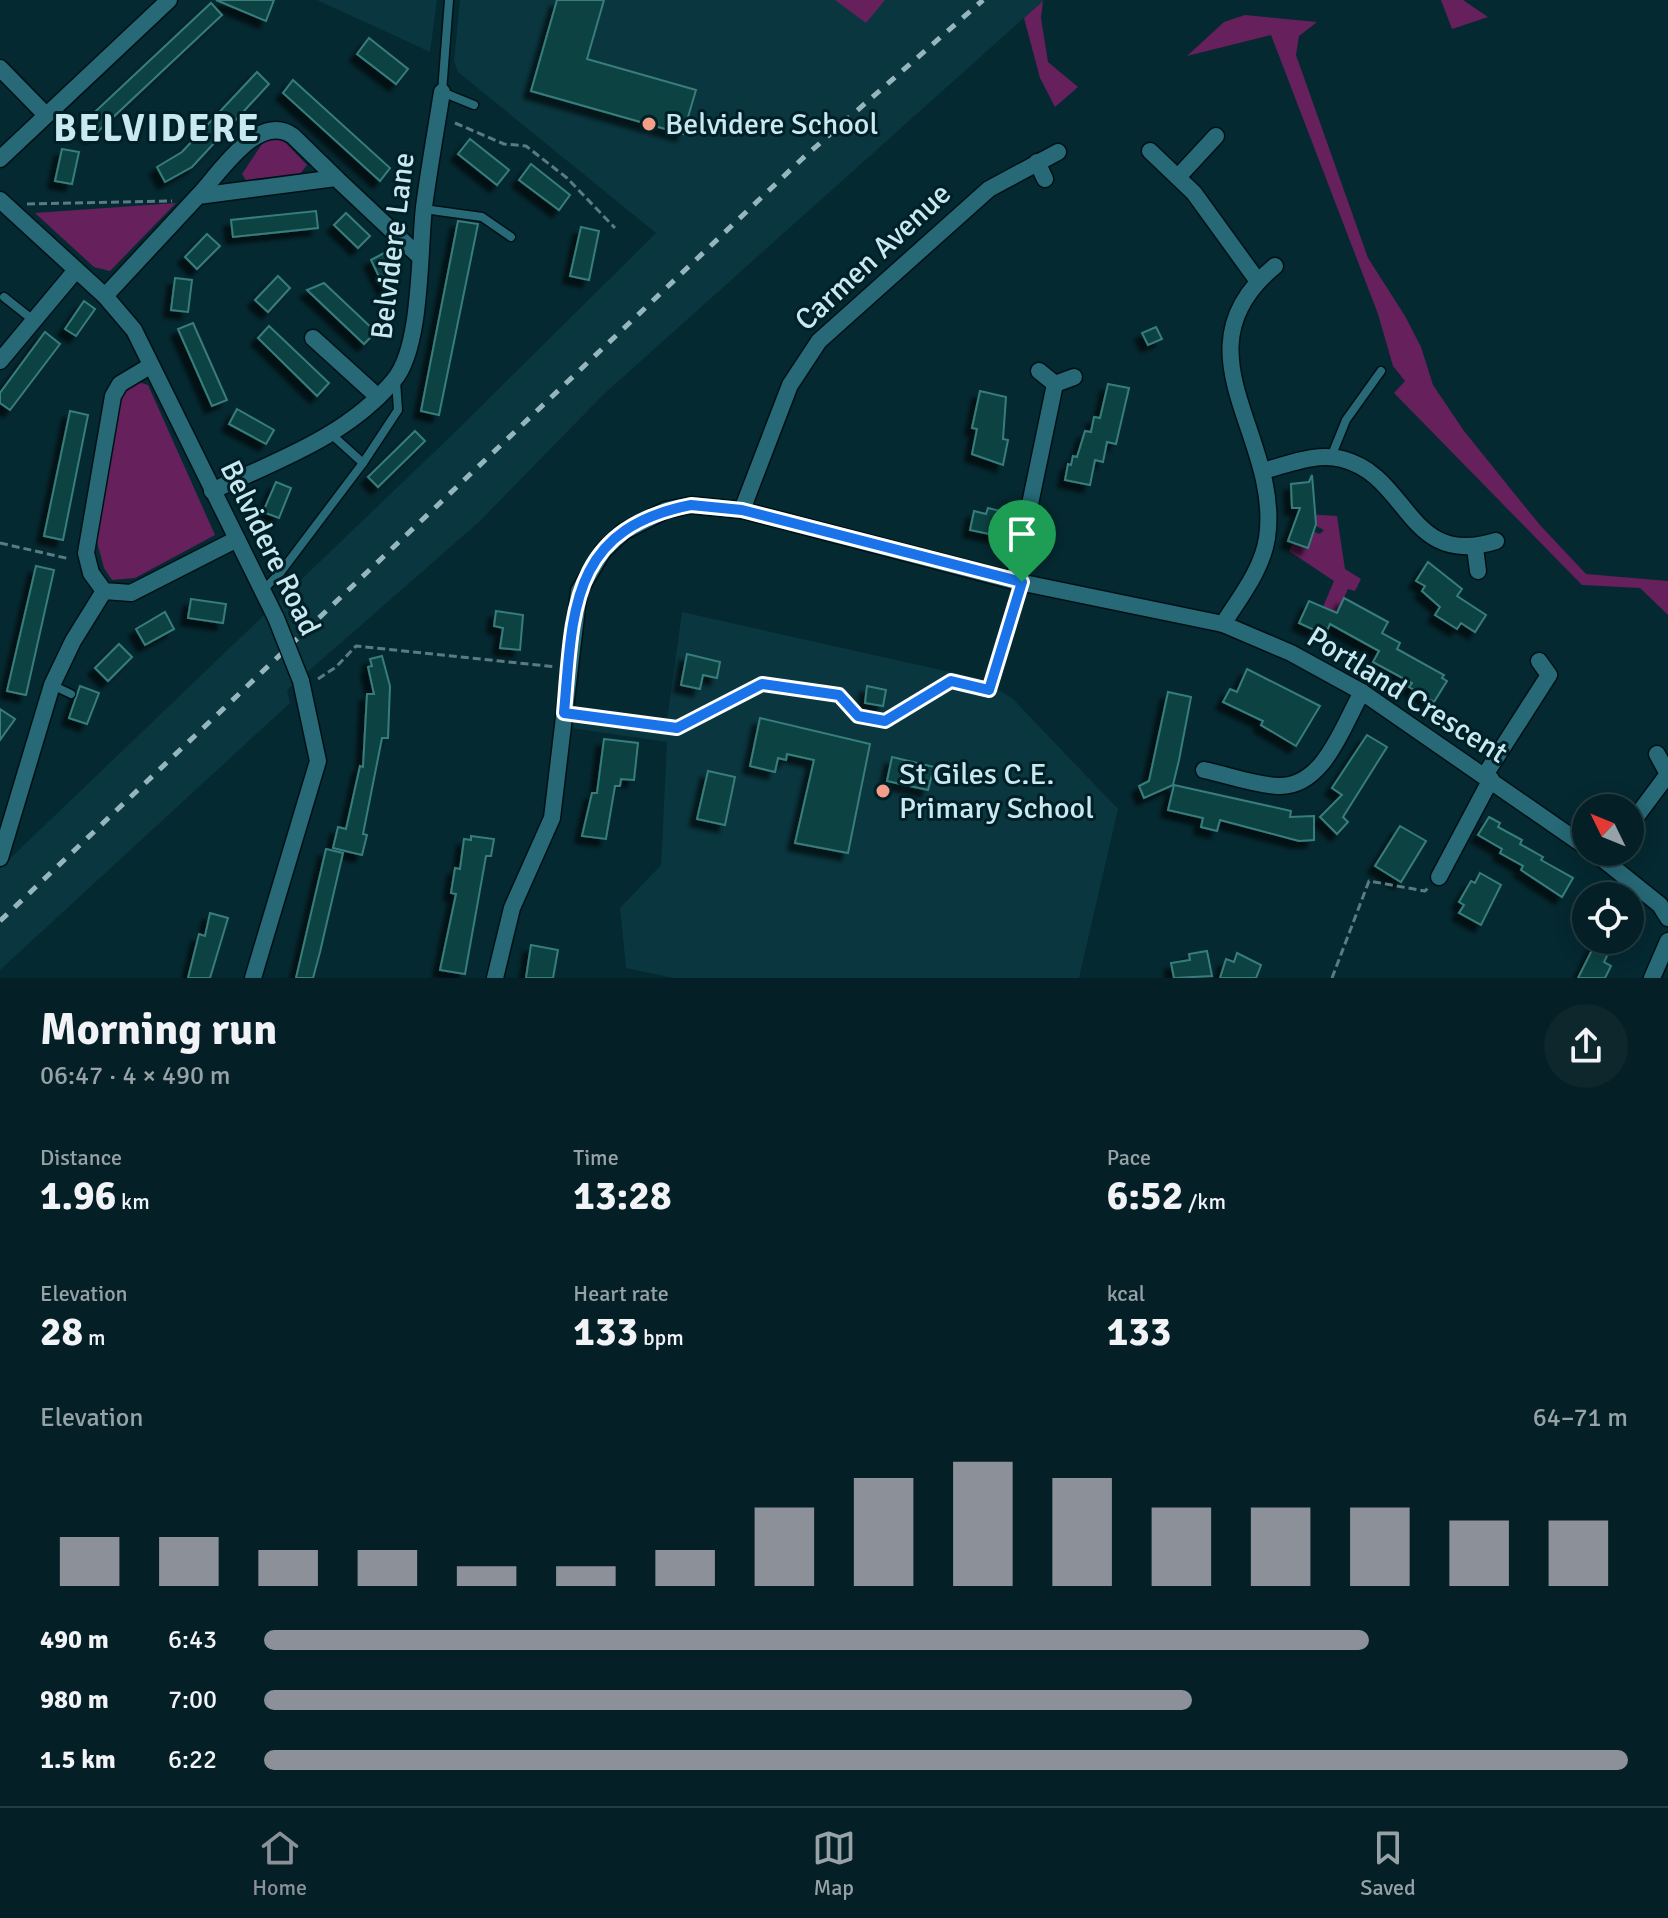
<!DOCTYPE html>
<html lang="en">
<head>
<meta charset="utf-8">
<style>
	body { margin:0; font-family:Signika,sans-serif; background:#0d272d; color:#f1f3f6; height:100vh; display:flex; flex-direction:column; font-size:30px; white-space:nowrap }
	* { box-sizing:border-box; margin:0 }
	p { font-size:26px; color:#97a2a7 }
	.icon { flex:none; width:44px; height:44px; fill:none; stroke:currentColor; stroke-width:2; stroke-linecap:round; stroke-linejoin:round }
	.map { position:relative; height:978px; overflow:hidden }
	.sheet { display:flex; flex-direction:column; background:#041f25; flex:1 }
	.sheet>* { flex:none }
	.needle { width:52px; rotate:313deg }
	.fabs { position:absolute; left:1572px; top:794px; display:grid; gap:16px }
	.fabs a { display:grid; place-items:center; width:72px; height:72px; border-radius:50%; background:#041f25; box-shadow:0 4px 20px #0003,0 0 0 2px #253d42; font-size:40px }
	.pin { position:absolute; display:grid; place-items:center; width:68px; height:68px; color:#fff; margin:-82px -34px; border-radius:50% 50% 50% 0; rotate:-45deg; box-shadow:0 0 8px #0007 }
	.pin .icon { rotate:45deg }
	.round { display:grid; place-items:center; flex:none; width:84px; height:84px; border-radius:42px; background:#0d272d }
	.head { display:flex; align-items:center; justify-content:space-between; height:136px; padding:0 40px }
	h1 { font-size:44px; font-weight:800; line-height:60px }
	.stats { display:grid; grid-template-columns:repeat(3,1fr); gap:12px; height:136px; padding:8px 40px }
	.stats div { display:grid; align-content:center }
	.stats b { font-size:40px; font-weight:800 }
	.stats small { font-size:22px; font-weight:400 }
	.stats p { font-size:22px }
	.chart { height:224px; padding:16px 40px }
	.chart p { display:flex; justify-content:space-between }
	.chart svg { width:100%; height:144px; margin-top:8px; stroke:#8c9099; stroke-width:6 }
	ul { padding:0 40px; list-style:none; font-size:26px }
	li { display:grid; grid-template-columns:128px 96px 1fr; align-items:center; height:60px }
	li i { height:20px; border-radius:10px; background:#8c9099 }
	.menu { display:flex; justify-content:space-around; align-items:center; height:112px; border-top:2px solid #253d42; background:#041f25; font-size:22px; color:#97a2a7 }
	.menu a { display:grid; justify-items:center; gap:4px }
	.menu .on { color:#8c9099 }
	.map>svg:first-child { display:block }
	.built { fill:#0a363f }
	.green { fill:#66205c }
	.building { fill:#084242; stroke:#387d7c; stroke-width:2; filter:url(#shadow) }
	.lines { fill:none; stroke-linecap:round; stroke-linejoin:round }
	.service-casing { stroke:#001115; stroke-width:11 }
	.minor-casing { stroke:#001115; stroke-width:19 }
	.path { stroke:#597b83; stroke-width:3; stroke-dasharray:8 4; stroke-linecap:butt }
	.service { stroke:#276977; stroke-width:8 }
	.minor { stroke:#276977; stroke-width:16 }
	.rail { stroke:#96b6be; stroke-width:5; stroke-dasharray:10 10; stroke-linecap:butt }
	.minor-bridge-casing { stroke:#001115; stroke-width:19; stroke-linecap:butt }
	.minor-bridge { stroke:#276977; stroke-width:16 }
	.route-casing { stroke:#fff; stroke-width:16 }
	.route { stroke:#1a73e8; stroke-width:10 }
	.poi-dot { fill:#f49e89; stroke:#002027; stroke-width:3 }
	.labels { text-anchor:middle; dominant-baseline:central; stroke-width:6; stroke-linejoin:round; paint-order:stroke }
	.poi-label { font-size:30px; fill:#c9e8f0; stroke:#002027; text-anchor:start }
	.street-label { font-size:30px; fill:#c9e8f0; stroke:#002027 }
	.district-label { font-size:38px; font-weight:bold; letter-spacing:2px; fill:#c9e8f0; stroke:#002027 }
</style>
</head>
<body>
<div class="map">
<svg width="1668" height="978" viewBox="0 0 1668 978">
	<defs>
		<filter id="shadow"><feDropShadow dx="-7" dy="7" stdDeviation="2" flood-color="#0009"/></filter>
	</defs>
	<rect width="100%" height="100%" fill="#052931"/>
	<g class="built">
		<polygon points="317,0 437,0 430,52"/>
		<polygon points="460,0 1044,0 604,394 479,522 287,690 290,703 0,970 0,868 451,436 656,233 458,72 454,61"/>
		<polygon points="682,612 981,679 1013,699 1118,809 1079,978 673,978 626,968 620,908 661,865 667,742 571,728 574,708 667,720"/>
	</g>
	<g class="green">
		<polygon points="835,0 885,0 866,23"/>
		<polygon points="1441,0 1463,0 1488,17 1452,29"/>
		<polygon points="1043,1 1041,18 1048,62 1078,87 1055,107 1040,78 1024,18"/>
		<polygon points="1245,15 1317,22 1299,36 1296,55 1368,258 1405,316 1421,347 1433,385 1464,431 1539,524 1586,574 1668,581 1668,615 1640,588 1582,585 1394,393 1405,381 1393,366 1378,314 1271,35 1187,56 1224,22"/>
		<polygon points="271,138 282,139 307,165 300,174 246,180 242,174 262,144"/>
		<polygon points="176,203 110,271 94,267 35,213"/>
		<polygon points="135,381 148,385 215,535 135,578 112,580 104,568 96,538 121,395"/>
		<polygon points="1304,514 1337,516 1345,569 1361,579 1355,591 1348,589 1337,613 1323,607 1334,581 1289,551 1293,543 1308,548 1314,532 1320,534 1324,530 1302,519"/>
	</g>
	<g class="building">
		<polygon points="216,0 274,0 266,21"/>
		<polygon points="557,0 604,0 587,59 696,90 683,134 531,91"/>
		<polygon points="211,3 222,15 92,137 81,125"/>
		<polygon points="369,38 408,69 396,84 357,54"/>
		<polygon points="257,72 269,84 192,167 165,182 157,167 182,152"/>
		<polygon points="293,80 390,168 380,181 283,93"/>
		<polygon points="470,139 509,170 497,185 458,154"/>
		<polygon points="62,149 79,152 72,184 55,181"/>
		<polygon points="531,164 570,195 559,210 519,180"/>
		<polygon points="316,211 318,228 233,237 231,220"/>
		<polygon points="346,213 370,236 358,248 334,225"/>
		<polygon points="458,221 478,224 439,415 421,411"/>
		<polygon points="581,227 599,231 589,280 570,276"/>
		<polygon points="207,234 220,246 197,269 185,257"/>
		<polygon points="386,252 400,282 385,289 371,260"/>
		<polygon points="278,276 290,288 268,312 255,300"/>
		<polygon points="175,278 192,280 188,312 171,310"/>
		<polygon points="324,283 376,332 364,344 307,290"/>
		<polygon points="84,301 95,309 76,336 65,329"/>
		<polygon points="193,323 227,400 212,406 178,329"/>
		<polygon points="269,326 329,383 317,396 258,338"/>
		<polygon points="1156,327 1162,339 1148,345 1142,333"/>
		<polygon points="45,332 60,344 10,410 0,403 0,393"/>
		<polygon points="1108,384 1129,388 1116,444 1107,442 1103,462 1095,460 1090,485 1065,480 1068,464 1071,465 1073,456 1077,457 1085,431 1091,432 1094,417 1100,418"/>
		<polygon points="980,391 1006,397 1003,439 1008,440 1003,465 972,454 977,429 972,428"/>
		<polygon points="237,409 274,430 266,444 229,424"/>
		<polygon points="70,411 88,415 63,540 44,536"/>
		<polygon points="415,431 425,441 378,487 368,477"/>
		<polygon points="1312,475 1316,524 1308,548 1288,541 1300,508 1292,508 1291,484 1309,482"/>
		<polygon points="276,482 291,488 279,518 263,512"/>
		<polygon points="988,508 1004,512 999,536 970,530 974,511 986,514"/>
		<polygon points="1428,562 1462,589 1457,596 1486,615 1475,632 1461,623 1457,629 1435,615 1440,607 1422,591 1425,586 1416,581"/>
		<polygon points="36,566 54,570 26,695 7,691"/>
		<polygon points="1344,598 1388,622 1382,633 1400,643 1397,649 1444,675 1442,678 1447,681 1434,702 1409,687 1412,683 1373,662 1379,651 1330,624 1325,635 1299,623 1309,601 1337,613"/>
		<polygon points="191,599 226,604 223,623 188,618"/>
		<polygon points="496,611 523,615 520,650 500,648 503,628 494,626"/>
		<polygon points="165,612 174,629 145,645 136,629"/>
		<polygon points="119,644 132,657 108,681 95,668"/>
		<polygon points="687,654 720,662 717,678 703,675 700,689 681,685"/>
		<polygon points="382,656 390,686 388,738 382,738 363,834 367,835 362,855 333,848 338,827 346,829 360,766 363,767 367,694 374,694 368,667 372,666 370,659"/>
		<polygon points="1247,669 1320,706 1296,746 1261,725 1263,721 1223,702 1230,689 1237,692"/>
		<polygon points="80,686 99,693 87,724 69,718"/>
		<polygon points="867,686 886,690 883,706 865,703"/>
		<polygon points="1168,692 1191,697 1179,760 1173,785 1144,798 1139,786 1149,781"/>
		<polygon points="0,709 15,719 0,740"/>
		<polygon points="760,718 870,744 848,853 795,843 814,760 787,754 786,760 778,758 775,772 750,766"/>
		<polygon points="1367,735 1387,747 1343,817 1348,822 1337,834 1320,817 1342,795 1332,788"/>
		<polygon points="604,739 638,743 634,780 621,779 620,786 615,786 606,839 582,836 592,793 597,793"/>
		<polygon points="892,757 934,767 928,790 887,781"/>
		<polygon points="708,771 735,777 725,825 697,819"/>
		<polygon points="1174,785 1291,811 1290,817 1314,816 1314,840 1299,841 1220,820 1217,831 1201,827 1203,818 1168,810"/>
		<polygon points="1489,817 1500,823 1498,827 1522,840 1520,844 1543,857 1541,860 1573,878 1562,897 1521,870 1523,866 1500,853 1502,849 1478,835"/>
		<polygon points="1400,826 1426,841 1401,882 1375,866"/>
		<polygon points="471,836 494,839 491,856 486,856 465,974 440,970 456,894 451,893 455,868 460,869 464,839 471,840"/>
		<polygon points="326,849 343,853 320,952 313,978 296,978"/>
		<polygon points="1480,873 1501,885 1481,925 1459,913 1464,905 1459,902 1471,881 1475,883"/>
		<polygon points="210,913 228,918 210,978 188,978 199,934 205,936"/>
		<polygon points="1597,940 1615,940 1604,962 1611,966 1605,978 1578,978"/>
		<polygon points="531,945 558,950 553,978 526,978"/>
		<polygon points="1207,951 1212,976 1174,978 1171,963 1190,960 1189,954"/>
		<polygon points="1237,953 1261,965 1256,978 1220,978 1226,959 1234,962"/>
	</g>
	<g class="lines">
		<defs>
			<g id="service">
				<polyline points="449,0 442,92 474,105"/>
				<polyline points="424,209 482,217 511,237"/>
				<polyline points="4,297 33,320"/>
				<polyline points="331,434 363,463"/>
				<polyline points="1331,457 1346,420 1381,371"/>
				<polyline points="263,590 280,573 363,463 398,410 396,381"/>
				<polyline points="52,685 71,694"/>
				<polyline points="565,713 677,728 762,684 839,695"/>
			</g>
			<g id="minor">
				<polyline points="0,68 46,115"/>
				<polyline points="1150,151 1194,193 1257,280"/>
				<polyline points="0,159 169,0"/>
				<polyline points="1037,162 1045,179"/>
				<polyline points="1178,177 1216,136"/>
				<path d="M198,196C219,174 258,111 293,136L336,178"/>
				<polyline points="0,200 105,296 134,330 276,618"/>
				<polyline points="105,296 198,196 336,178 420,257"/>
				<polyline points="313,338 378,397"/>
				<polyline points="0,361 76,270"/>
				<polyline points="150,366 120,384 113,396 86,553 91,573 104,591 131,593 237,539"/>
				<polyline points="1055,384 1074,377"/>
				<path d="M1262,471C1287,465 1316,452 1342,459C1410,476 1407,569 1496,541"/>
				<path d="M212,491C276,461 348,436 394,380C422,347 419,252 424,207C429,169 436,130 442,92"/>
				<polyline points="742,510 790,385 819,341 989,189 1058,152"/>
				<polyline points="1475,548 1478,571"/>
				<polyline points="1014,581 1055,384 1039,371"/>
				<path d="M1223,624C1240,597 1262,570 1267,538C1282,436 1172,351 1275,266"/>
				<polyline points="1657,754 1668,774"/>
				<path d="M1204,770C1228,775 1254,785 1278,786C1324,788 1343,725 1362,692"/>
				<polyline points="1485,775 1549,675 1539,661"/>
				<polyline points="1630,825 1668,774"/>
				<polyline points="1594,852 1660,905 1668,918"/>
				<polyline points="0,858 52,685 73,641 104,591"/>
				<polyline points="1439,877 1491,779"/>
				<polyline points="253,978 318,761 301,681"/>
				<polyline points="495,978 512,908 552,818 579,591 603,551 623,532 666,510 691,505 742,510 1014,581 1223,624 1291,653 1362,692 1586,847"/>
				<polyline points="1652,978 1668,941"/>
			</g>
		</defs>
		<use href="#service" class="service-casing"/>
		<use href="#minor" class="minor-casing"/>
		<g class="path">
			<polyline points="455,123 504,144 526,146 567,178 615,228"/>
			<polyline points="27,204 172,201"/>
			<polyline points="0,543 70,559"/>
			<polyline points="318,679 336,667 356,646 556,667"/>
			<polyline points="845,702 858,716 885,721 951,681 989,690 1017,597"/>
			<polyline points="1332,978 1369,881 1425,891 1428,888"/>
		</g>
		<use href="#service" class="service"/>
		<use href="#minor" class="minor"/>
		<polyline class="rail" points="0,921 803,158 983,0"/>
		<defs>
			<polyline id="minor-bridge" points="276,618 301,681"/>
		</defs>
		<use href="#minor-bridge" class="minor-bridge-casing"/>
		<use href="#minor-bridge" class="minor-bridge"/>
	</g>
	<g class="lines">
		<defs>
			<path id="route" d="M691,505L742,510L1022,582L989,690L951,681L885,721L858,716L839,695L762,684L677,728L564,713C573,612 569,529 691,505Z"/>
		</defs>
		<use href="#route" class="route-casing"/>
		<use href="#route" class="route"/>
	</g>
	<g class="poi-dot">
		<circle cx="649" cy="124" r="8"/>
		<circle cx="883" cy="791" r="8"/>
	</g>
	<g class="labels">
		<g class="poi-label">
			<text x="665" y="124">Belvidere School</text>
			<text x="899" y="774">St Giles C.E.<tspan x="899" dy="34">Primary School</tspan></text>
		</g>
		<g class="street-label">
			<text transform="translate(393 246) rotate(-83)">Belvidere Lane</text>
			<text transform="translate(873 257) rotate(-43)">Carmen Avenue</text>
			<text transform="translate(270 548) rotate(64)">Belvidere Road</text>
			<text transform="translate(1407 695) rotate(32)">Portland Crescent</text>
		</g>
		<g class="district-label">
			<text x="157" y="128">BELVIDERE</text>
		</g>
	</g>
</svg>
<div class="fabs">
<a><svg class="needle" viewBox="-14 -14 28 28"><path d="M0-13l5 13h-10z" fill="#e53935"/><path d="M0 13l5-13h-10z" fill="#97a2a7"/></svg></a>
<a><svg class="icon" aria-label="locate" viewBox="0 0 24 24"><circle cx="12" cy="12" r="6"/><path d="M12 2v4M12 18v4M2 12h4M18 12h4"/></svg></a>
</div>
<div class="pin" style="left:1022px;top:582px;background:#1e9e55"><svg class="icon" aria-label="arrive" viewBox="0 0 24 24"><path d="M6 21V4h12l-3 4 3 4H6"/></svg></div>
</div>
<section class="sheet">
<div class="head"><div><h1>Morning run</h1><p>06:47 · 4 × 490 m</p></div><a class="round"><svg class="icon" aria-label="share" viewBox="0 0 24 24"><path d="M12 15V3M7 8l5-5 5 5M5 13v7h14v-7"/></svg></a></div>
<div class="stats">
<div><p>Distance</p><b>1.96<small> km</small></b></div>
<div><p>Time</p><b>13:28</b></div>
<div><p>Pace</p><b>6:52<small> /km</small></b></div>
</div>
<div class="stats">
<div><p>Elevation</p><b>28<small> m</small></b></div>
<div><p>Heart rate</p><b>133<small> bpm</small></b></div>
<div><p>kcal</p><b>133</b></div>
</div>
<div class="chart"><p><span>Elevation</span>64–71 m</p>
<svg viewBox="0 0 160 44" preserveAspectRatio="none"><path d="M5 44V29M15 44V29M25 44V33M35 44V33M45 44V38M55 44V38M65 44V33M75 44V20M85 44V11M95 44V6M105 44V11M115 44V20M125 44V20M135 44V20M145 44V24M155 44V24"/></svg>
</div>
<ul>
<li><b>490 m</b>6:43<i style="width:81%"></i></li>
<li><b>980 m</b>7:00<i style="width:68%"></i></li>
<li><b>1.5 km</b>6:22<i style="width:100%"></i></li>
</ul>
</section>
<nav class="menu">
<a class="on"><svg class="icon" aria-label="home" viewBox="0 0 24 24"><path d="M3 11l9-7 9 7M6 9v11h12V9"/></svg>Home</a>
<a><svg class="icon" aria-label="map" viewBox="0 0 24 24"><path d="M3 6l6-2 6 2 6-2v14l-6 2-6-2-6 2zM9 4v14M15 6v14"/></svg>Map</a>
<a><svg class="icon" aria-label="saved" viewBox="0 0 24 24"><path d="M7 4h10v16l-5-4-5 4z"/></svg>Saved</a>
</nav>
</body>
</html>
